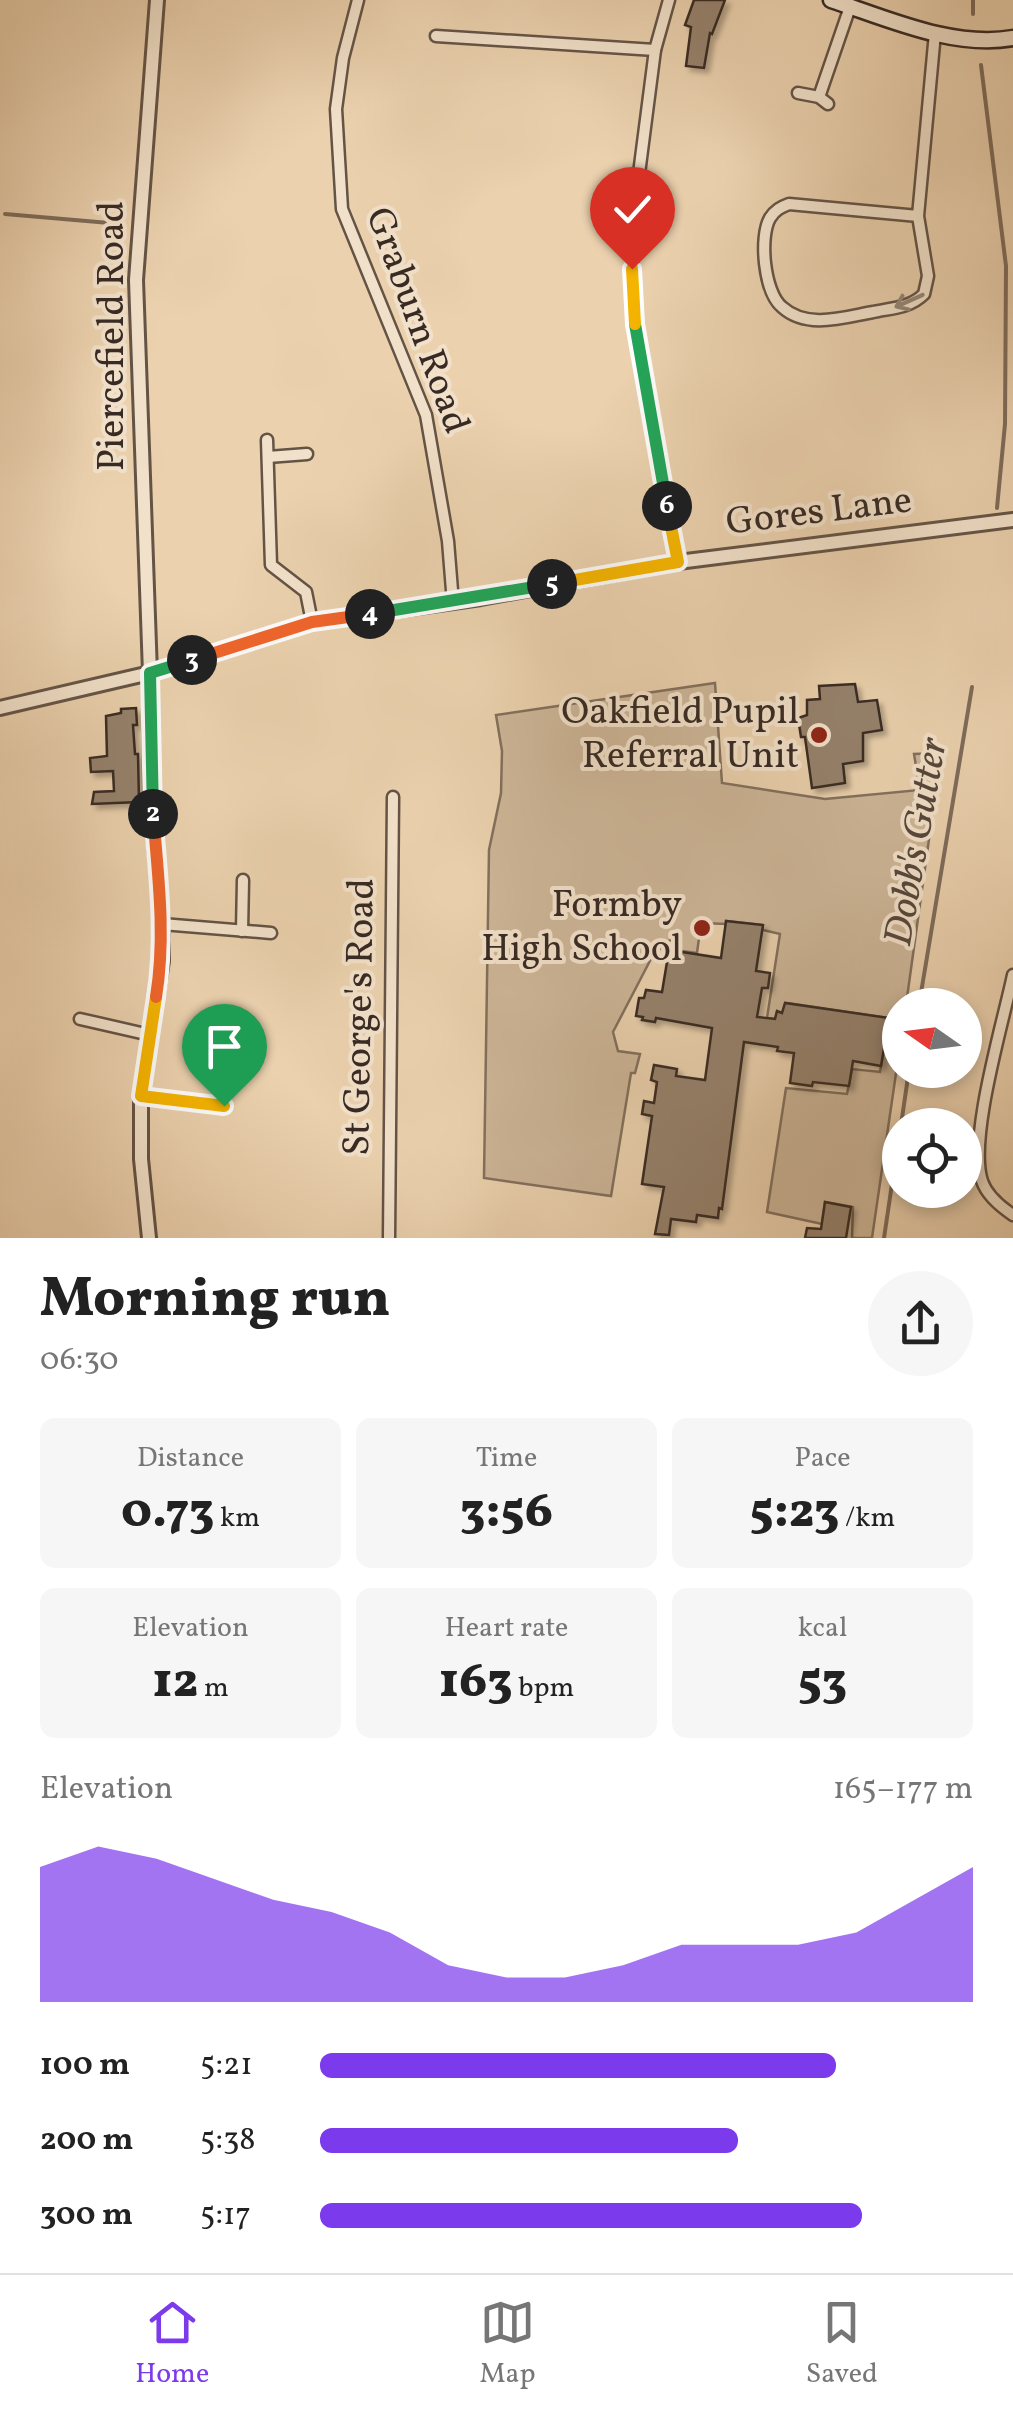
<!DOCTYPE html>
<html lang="en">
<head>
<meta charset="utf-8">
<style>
	body { margin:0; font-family:Vollkorn,serif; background:#f6f6f6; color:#222; height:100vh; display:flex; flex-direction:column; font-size:38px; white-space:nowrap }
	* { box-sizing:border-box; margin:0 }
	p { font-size:32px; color:#767676 }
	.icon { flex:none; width:55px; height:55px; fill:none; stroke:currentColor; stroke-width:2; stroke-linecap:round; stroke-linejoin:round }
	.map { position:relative; height:1238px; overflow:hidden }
	.drawer { display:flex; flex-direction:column; background:#fff; flex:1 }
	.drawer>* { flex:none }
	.needle { width:65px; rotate:284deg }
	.buttons { position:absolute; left:882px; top:988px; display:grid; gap:20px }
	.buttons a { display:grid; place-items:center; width:100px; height:100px; border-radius:50%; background:#fff; box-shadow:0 5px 15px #0003; font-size:50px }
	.pin { position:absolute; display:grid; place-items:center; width:85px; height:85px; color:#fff; margin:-102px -42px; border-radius:50% 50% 50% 0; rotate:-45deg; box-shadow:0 0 10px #0007 }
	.pin .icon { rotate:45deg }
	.km { position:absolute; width:50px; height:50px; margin:-25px; border-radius:50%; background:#222; color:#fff; font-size:28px; line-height:50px; text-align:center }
	.round { display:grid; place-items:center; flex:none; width:105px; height:105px; border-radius:52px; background:#f6f6f6 }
	.overview { display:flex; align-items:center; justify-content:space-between; height:170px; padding:0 40px }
	h1 { font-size:55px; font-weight:800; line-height:75px }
	.figures { display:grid; grid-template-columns:repeat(3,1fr); gap:15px; height:170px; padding:10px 40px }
	.figures div { display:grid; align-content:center; border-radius:15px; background:#f6f6f6; text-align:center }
	.figures b { font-size:50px; font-weight:800 }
	.figures small { font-size:28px; font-weight:400 }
	.figures p { font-size:28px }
	.chart { height:280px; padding:20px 40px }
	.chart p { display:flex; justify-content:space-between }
	.chart svg { width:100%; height:180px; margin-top:10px; fill:#7c3aed; opacity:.7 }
	ul { padding:0 40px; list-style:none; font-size:32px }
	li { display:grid; grid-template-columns:160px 120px 1fr; align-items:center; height:75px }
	li i { height:25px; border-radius:12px; background:#7c3aed }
	.dock { display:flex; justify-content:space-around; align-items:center; height:140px; border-top:2px solid #e0e0e0; background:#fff; font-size:28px; color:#767676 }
	.dock a { display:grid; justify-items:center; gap:5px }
	.dock .active { color:#7c3aed }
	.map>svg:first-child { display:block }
	.green { fill:#ccb597; stroke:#82705e; stroke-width:2.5 }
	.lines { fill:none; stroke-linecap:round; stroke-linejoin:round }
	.stream { stroke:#7e6c5b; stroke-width:4 }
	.building { fill:#95816c; stroke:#372a24; stroke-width:2.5; filter:url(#shadow) }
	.minor-casing { stroke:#645446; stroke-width:15 }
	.tertiary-casing { stroke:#645446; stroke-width:18 }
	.secondary-casing { stroke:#372a24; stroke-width:19 }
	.minor { stroke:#f2e1ca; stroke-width:10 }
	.tertiary { stroke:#f2e1ca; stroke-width:12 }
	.secondary { stroke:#f2e1ca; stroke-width:14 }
	.oneway { stroke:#948677 }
	.split-1-casing { stroke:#fff; stroke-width:20 }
	.split-2-casing { stroke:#fff; stroke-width:20 }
	.split-3-casing { stroke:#fff; stroke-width:20 }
	.split-4-casing { stroke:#fff; stroke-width:20 }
	.split-5-casing { stroke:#fff; stroke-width:20 }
	.split-6-casing { stroke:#fff; stroke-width:20 }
	.split-7-casing { stroke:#fff; stroke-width:20 }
	.split-8-casing { stroke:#fff; stroke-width:20 }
	.split-1 { stroke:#f5b400; stroke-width:12 }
	.split-2 { stroke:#f0652b; stroke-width:12 }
	.split-3 { stroke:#22a559; stroke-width:12 }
	.split-4 { stroke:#f0652b; stroke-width:12 }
	.split-5 { stroke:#22a559; stroke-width:12 }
	.split-6 { stroke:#f5b400; stroke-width:12 }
	.split-7 { stroke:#22a559; stroke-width:12 }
	.split-8 { stroke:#f5b400; stroke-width:12 }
	.poi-dot { fill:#8f2418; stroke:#f2e1ca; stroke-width:4 }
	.labels { text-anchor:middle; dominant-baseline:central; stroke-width:8; stroke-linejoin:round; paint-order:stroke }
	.street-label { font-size:38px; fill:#372a24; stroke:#f2e1ca }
	.poi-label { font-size:38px; fill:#372a24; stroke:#f2e1ca; text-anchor:end }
	.water-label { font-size:40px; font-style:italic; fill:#55463b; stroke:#f2e1ca }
</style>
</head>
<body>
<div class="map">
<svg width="1013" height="1238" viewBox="0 0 1013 1238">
	<defs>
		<filter id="shadow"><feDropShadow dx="4.5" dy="4.5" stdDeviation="2.5" flood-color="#0004"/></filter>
	</defs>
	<rect width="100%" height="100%" fill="#ebd1ae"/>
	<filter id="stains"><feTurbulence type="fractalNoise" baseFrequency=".002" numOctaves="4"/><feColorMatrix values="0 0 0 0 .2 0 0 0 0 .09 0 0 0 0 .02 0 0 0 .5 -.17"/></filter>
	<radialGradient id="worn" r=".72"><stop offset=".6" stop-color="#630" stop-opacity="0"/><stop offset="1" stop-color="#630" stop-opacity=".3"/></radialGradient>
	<polygon class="green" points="715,683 722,783 825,799 920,790 914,754 941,753 906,1005 900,1005 900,1046 872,1238 852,1238 853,1207 825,1202 822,1224 767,1212 786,1088 847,1094 852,1069 880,1072 889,1018 786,1003 782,1013 777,1012 775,1019 767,1018 780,934 763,930 762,925 726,921 726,924 701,923 697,953 674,950 674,943 670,940 653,955 613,1032 618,1051 640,1054 635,1073 631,1073 611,1196 484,1178 489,850 501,793 502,751 496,715"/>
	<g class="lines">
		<g class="stream">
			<polyline points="973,0 973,14"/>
			<polyline points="981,65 1006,266 1005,424 997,508"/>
			<polyline points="5,214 121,224"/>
			<polyline points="919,1005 972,687"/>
			<polyline points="901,1125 909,1070"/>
			<polyline points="884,1238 900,1130"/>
		</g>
	</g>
	<g class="building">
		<polygon points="694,0 725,0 712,34 710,33 704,68 686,66 691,27 685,25"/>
		<polygon points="855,684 858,702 877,700 882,730 863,733 863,761 843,764 845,783 812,788 805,737 801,737 798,718 807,715 807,700 820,699 819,686"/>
		<polygon points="136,708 137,725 133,725 135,754 138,754 139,802 92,804 94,792 114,791 113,771 91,772 90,758 107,756 106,716 121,713 121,709"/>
		<polygon points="726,921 763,925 756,971 770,973 768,988 762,988 757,1017 775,1019 777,1011 782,1013 785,1003 889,1018 881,1066 853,1061 849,1086 813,1082 812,1086 790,1083 794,1053 777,1051 778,1047 744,1042 722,1209 719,1208 718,1218 697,1215 696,1222 671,1219 669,1235 655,1234 664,1187 642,1184 652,1116 642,1114 644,1101 654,1103 657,1082 651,1080 654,1065 677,1069 676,1076 705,1080 712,1028 656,1018 655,1022 642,1020 643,1017 636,1016 639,998 644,998 646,990 662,992 669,950 721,958"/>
		<polygon points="825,1202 851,1207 846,1238 805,1238 807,1228 821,1229"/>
	</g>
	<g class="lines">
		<defs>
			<g id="minor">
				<polyline points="358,0 343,58 336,109 342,209 426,415 448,541 453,603"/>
				<polyline points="669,0 655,50 637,189 632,269 639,358 678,562"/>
				<polyline points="436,36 655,50"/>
				<polyline points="798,93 819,97 828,104"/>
				<polyline points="819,97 850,7"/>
				<path d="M918,216L789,204C781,207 775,210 770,218C759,237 764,292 782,307C807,330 845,317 873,312C892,308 910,308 924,294L928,276L918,216L935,33"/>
				<polyline points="267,440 271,565 306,592 312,622"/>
				<polyline points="268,457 307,454"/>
				<polyline points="162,924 271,933"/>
				<polyline points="242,931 243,880"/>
				<path d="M1013,975C1003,1023 968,1139 982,1181C987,1196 1001,1207 1013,1215"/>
				<polyline points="80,1019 150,1035"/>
				<polyline points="141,1096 224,1106"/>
				<polyline points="389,1238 393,797"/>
			</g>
			<g id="tertiary">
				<polyline points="0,708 150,673 312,622 481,598 678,562 1013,520"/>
				<polyline points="149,1238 141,1159 141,1096 162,961 162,924 151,798 150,673 136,280 157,0"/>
			</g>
			<path id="secondary" d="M831,0C886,18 954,49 1013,38"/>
		</defs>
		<use href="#minor" class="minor-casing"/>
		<use href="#tertiary" class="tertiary-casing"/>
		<use href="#secondary" class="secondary-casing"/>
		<use href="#minor" class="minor"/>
		<use href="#tertiary" class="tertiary"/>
		<use href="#secondary" class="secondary"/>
	</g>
	<defs><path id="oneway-shaft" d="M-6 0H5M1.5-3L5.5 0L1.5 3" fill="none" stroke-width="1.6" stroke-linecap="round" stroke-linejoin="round" transform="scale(2.5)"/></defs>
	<use class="oneway" href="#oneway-shaft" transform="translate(909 301) rotate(156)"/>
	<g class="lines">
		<defs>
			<polyline id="split-1" points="156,997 141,1096 224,1106"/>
			<path id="split-2" d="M153,814C158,875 166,936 156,997"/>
			<polyline id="split-3" points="153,814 150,673 192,660"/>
			<polyline id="split-4" points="192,660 312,622 370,614"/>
			<polyline id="split-5" points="370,614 552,584"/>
			<polyline id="split-6" points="552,584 678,562 667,506"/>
			<polyline id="split-7" points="635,324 667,506"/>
			<polyline id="split-8" points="632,269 635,324"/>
		</defs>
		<use href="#split-1" class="split-1-casing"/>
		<use href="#split-2" class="split-2-casing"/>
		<use href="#split-3" class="split-3-casing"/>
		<use href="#split-4" class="split-4-casing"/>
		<use href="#split-5" class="split-5-casing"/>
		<use href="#split-6" class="split-6-casing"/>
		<use href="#split-7" class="split-7-casing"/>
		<use href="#split-8" class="split-8-casing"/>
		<use href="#split-1" class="split-1"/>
		<use href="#split-2" class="split-2"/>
		<use href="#split-3" class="split-3"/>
		<use href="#split-4" class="split-4"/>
		<use href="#split-5" class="split-5"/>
		<use href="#split-6" class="split-6"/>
		<use href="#split-7" class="split-7"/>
		<use href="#split-8" class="split-8"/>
	</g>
	<g class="poi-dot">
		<circle cx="819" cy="735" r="10"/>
		<circle cx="702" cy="928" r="10"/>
	</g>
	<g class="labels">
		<g class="street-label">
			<text transform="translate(416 321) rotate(70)">Graburn Road</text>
			<text transform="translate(113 336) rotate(-90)">Piercefield Road</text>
			<text transform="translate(819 513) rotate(-7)">Gores Lane</text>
			<text transform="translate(361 1017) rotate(-89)">St George's Road</text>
		</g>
		<g class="poi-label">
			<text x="799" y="713">Oakfield Pupil<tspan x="799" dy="44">Referral Unit</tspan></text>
			<text x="682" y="906">Formby<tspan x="682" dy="44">High School</tspan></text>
		</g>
		<g class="water-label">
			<text transform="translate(918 842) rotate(-80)">Dobb's Gutter</text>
		</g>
	</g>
	<rect width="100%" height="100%" filter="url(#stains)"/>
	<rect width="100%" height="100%" fill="url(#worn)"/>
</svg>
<div class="buttons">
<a><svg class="needle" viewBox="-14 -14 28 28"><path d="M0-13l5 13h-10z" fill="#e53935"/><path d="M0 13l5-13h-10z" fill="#767676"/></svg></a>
<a><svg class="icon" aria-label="locate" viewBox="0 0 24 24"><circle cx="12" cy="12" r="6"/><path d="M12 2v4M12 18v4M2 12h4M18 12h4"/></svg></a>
</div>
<div class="pin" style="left:224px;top:1106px;background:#1e9e55"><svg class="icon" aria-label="arrive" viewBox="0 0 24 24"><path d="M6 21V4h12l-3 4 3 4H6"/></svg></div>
<div class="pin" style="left:632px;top:269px;background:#d93025"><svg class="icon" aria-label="check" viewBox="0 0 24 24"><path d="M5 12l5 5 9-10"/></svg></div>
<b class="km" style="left:153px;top:814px">2</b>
<b class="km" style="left:192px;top:660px">3</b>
<b class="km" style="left:370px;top:614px">4</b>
<b class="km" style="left:552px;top:584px">5</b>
<b class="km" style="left:667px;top:506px">6</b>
</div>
<section class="drawer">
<div class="overview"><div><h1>Morning run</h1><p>06:30</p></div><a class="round"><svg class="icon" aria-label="share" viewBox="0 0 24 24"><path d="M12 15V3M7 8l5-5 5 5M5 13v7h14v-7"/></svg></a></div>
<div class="figures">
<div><p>Distance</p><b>0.73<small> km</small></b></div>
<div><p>Time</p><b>3:56</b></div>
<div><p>Pace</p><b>5:23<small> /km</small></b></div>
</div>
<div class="figures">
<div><p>Elevation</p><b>12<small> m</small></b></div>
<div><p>Heart rate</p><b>163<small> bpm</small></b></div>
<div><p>kcal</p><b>53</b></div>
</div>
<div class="chart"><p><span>Elevation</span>165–177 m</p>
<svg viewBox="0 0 160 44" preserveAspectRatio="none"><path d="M0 44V11L10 6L20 9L30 14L40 19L50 22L60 27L70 35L80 38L90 38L100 35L110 30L120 30L130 30L140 27L150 19L160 11V44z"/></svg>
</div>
<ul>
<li><b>100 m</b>5:21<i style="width:79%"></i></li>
<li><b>200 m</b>5:38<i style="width:64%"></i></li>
<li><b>300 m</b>5:17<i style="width:83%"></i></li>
</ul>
</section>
<nav class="dock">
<a class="active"><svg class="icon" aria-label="home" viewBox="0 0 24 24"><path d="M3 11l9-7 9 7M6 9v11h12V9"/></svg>Home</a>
<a><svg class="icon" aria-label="map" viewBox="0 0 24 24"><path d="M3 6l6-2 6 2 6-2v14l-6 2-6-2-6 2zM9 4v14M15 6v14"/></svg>Map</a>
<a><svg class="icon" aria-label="saved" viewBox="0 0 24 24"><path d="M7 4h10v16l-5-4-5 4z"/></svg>Saved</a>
</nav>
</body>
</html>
